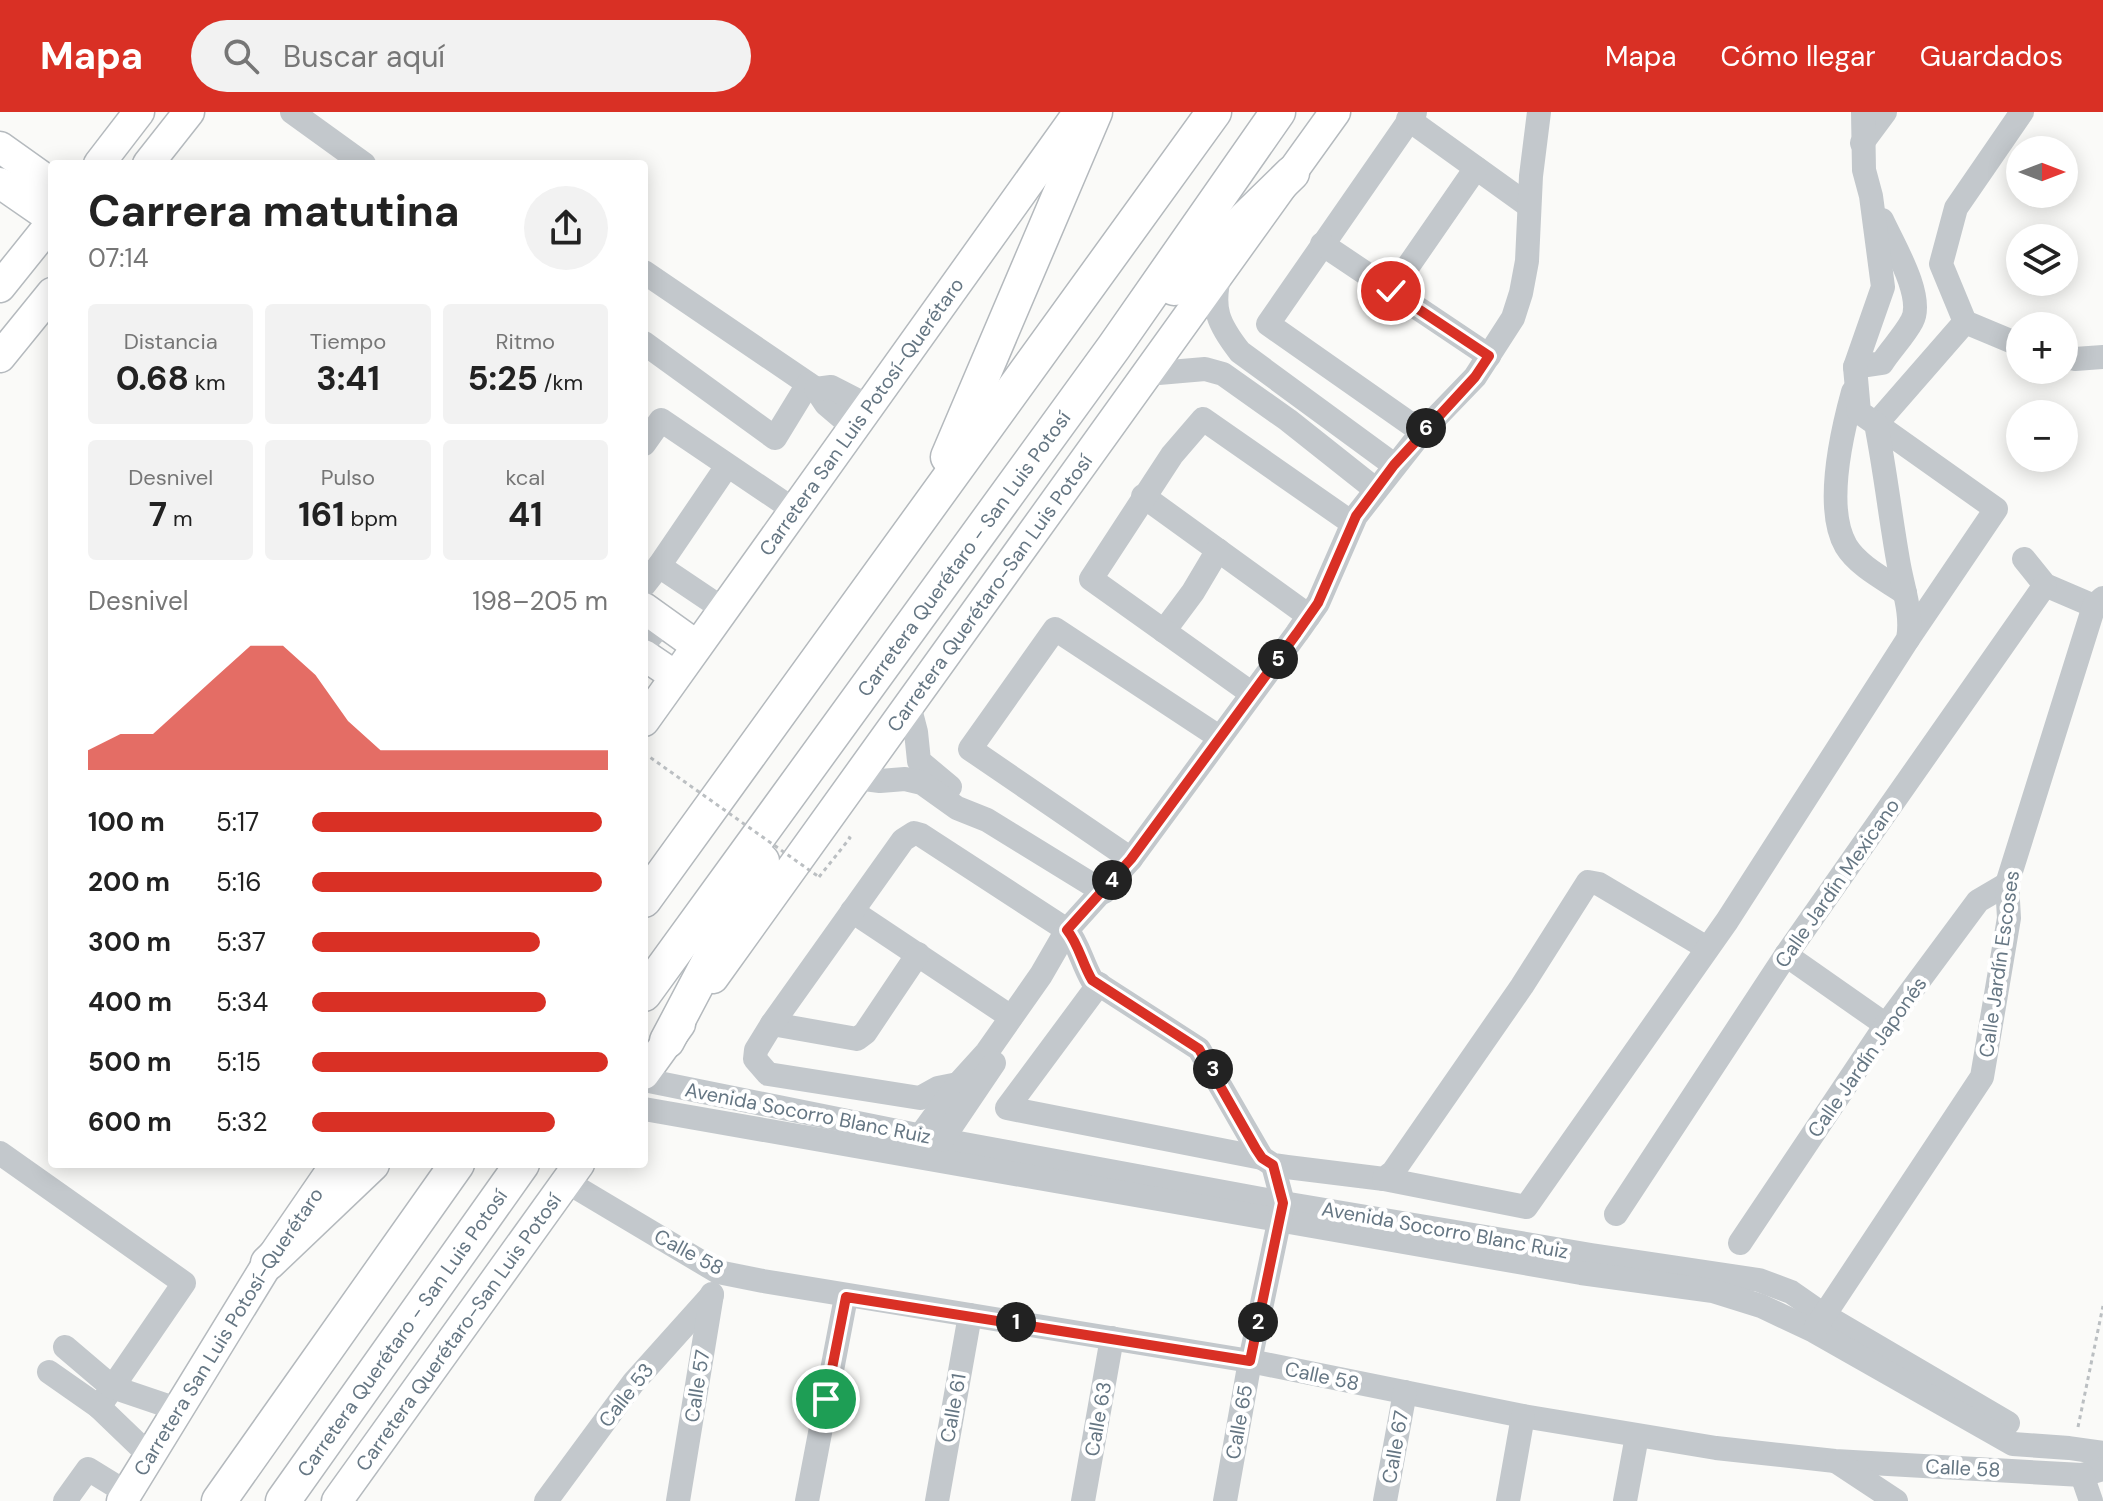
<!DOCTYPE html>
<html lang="es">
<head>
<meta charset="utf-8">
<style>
	body { margin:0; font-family:"DM Sans",sans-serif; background:#f2f2f2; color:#222; height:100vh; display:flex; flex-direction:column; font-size:30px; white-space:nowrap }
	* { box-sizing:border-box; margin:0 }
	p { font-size:26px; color:#767676 }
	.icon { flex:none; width:44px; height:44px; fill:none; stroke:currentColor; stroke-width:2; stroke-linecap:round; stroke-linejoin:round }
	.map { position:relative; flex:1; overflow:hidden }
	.side { position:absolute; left:48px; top:48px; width:600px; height:1008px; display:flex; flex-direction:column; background:#fff; border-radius:8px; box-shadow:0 4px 20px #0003 }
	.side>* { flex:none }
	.needle { width:52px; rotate:90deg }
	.fabs { position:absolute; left:2006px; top:24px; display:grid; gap:16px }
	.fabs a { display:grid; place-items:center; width:72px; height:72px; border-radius:50%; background:#fff; box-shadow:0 4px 20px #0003; font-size:40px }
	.pin { position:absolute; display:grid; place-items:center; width:68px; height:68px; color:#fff; margin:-34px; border:4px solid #fff; border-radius:50%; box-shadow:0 2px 8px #0007 }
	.km { position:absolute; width:40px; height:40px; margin:-20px; border-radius:50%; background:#222; color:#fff; font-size:22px; line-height:40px; text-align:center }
	.round { display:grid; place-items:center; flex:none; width:84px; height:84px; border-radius:42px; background:#f2f2f2 }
	.summary { display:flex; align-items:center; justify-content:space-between; height:136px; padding:0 40px }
	h1 { font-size:44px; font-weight:700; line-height:60px }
	.stats { display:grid; grid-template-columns:repeat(3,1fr); gap:12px; height:136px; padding:8px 40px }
	.stats div { display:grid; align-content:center; border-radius:8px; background:#f2f2f2; text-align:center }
	.stats b { font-size:34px; font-weight:700 }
	.stats small { font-size:22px; font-weight:400 }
	.stats p { font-size:22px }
	.chart { height:224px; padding:16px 40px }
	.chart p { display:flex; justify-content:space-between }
	.chart svg { width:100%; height:144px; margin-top:8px; fill:#d93025; opacity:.7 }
	ul { padding:0 40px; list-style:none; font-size:26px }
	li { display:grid; grid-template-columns:128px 96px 1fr; align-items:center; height:60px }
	li i { height:20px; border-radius:10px; background:#d93025 }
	header { display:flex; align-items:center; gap:48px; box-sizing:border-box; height:112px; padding:0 40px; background:#d93025; color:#fff }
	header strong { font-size:38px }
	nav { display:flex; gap:44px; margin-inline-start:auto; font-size:28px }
	.search { width:560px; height:72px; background:#f2f2f2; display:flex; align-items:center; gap:20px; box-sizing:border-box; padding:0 28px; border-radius:44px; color:#767676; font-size:30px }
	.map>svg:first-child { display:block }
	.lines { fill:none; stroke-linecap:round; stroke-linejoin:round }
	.major-casing { stroke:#b5babe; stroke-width:33 }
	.highway-casing { stroke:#b4b9bd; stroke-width:37 }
	.path { stroke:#bbbfc2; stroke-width:3; stroke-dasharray:4 4; stroke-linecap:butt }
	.minor { stroke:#c3c8cc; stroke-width:24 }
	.major { stroke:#fff; stroke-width:30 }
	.highway { stroke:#fff; stroke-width:34 }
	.path-bridge { stroke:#bbbfc2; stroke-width:3; stroke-dasharray:4 4; stroke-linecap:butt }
	.route-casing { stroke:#fff; stroke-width:16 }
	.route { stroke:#d93025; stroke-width:10 }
	.labels { text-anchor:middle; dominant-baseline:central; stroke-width:8; stroke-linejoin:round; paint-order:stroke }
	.street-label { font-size:20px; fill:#657683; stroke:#fff }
</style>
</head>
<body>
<header>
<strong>Mapa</strong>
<div class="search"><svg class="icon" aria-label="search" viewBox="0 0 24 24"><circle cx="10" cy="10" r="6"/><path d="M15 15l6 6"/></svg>Buscar aquí</div>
<nav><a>Mapa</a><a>Cómo llegar</a><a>Guardados</a></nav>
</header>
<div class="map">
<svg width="2103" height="1389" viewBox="0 0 2103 1389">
	<rect width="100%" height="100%" fill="#fafaf8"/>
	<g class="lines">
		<defs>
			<g id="major">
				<polyline points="0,35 52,72"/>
				<polyline points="99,52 139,0"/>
				<polyline points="148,52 189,0"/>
				<polyline points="0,71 52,107"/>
				<polyline points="0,175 52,110"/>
				<polyline points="0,245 52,181"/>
				<polyline points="644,496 697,534"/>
				<polyline points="644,543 675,564"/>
				<path id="s1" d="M644,609L1079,0"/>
				<path id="s2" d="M713,866L1335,0"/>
				<polyline points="644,962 680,912"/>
				<path id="s3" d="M122,1389L268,1151L336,1052"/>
				<path id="s4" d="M337,1389L579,1052"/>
			</g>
			<g id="highway">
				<polyline points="1174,176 1292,61"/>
				<polyline points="948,345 1095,0"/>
				<polyline points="644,788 1214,0"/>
				<path id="s5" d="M644,882L1114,235L1278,0"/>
				<polyline points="667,929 762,749"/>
				<polyline points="268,1151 372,1052"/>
				<polyline points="219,1389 457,1052"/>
				<path id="s6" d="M283,1389L522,1052"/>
			</g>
		</defs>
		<use href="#major" class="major-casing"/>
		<use href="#highway" class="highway-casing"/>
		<g class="path">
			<polyline points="819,765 850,726 845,723"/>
			<polyline points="2078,1315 2103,1194"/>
		</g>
		<g class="minor">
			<polyline points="292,0 364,52"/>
			<polyline points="1415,0 1268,212 1422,320"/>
			<polyline points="1408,7 1529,94"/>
			<polyline points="1862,31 1885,0"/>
			<polyline points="1322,132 1489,244"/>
			<polyline points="644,160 816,277 826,292 853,315"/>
			<path d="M1220,162C1211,196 1218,212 1240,240L1394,353"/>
			<polyline points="1391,179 1476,56"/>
			<polyline points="644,231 775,326 808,272"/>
			<polyline points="2020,233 1965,210 1941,152 1956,96 2022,0"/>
			<polyline points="2064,245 2075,247 2103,245"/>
			<path d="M1855,255L1882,251C1891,237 1904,224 1912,209C1925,185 1893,132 1882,108"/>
			<polyline points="1147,262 1205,257 1223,262 1288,308 1375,377"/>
			<polyline points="816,277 831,275 868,294"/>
			<path d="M1853,280C1842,320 1824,396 1846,434C1858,454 1886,468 1905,481"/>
			<polyline points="644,332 661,308 794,398"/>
			<polyline points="1143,384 1309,504"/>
			<polyline points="2024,447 2045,473 2094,494"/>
			<polyline points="644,473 659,454"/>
			<polyline points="723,497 659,454 727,354"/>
			<polyline points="1164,519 1193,480 1218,438"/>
			<polyline points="1908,527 1996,397 1876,312 1965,210"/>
			<polyline points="644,532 663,510"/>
			<polyline points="1251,581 1091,467 1172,343 1203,307 1352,411"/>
			<polyline points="909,593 916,620 919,649 950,675"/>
			<polyline points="857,666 880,669 905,667 922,671 957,696 987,708 1104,780"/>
			<polyline points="1131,747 970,637 1055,517 1219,625"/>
			<polyline points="852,799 1011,905"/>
			<polyline points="1786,843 1886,913"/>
			<polyline points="1099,872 1007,996 1262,1046"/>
			<polyline points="772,912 857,927 865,921 918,842"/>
			<polyline points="644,968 942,1028 1283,1091 1591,1143 1759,1168 1791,1180 1824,1203 2008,1311"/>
			<path d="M958,972L938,976L920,986L768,962L755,947L756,938L772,912L903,728L914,721L921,723L1067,818C1079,833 1082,851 1092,868L1199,937L1262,1046L1273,1053L1287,1055L1384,1067L1393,1060L1522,874L1588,770L1599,772L1707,836"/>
			<polyline points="644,997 1581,1161 1713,1179 1761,1194 1814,1219 2013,1332 2069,1336 2103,1341"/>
			<polyline points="920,1024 958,972 987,940 1041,863 1067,818 1131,747 1297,521 1318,491 1356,404 1422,320 1475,265 1513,206 1521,181 1527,149 1531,64 1539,0"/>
			<polyline points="942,1028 994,951"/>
			<polyline points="0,1041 184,1171 99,1295"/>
			<path d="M1384,1067L1526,1095L1727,809L1908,527C1913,501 1902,474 1898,448C1890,403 1885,357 1876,312L1859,300L1855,255L1883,175L1871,84L1864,58L1863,0"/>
			<polyline points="567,1070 718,1160 763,1169 1250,1249 1523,1304 1716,1336 1835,1349 2082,1363 2103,1357"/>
			<polyline points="1616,1102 1786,843 2045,473"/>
			<polyline points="1740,1131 1886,913 1978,789 2007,772"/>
			<polyline points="1815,1217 1982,965 2009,806 2007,772 2094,494 2103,486"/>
			<polyline points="65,1235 112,1275 177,1297"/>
			<polyline points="49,1260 99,1295 150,1344"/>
			<polyline points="1837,1350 1896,1389"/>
			<polyline points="2082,1363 2091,1389"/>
			<polyline points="65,1389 88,1357 127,1381"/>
			<polyline points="546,1389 633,1271 712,1183"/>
			<polyline points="678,1389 712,1182"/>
			<polyline points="807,1389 846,1185"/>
			<polyline points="937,1389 970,1203"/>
			<polyline points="1083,1389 1112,1226"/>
			<polyline points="1225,1389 1250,1249 1283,1091 1273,1053"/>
			<polyline points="1385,1389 1405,1280"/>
			<polyline points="1508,1389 1523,1304"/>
			<polyline points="1625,1389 1637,1324"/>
		</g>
		<use href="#major" class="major"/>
		<use href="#highway" class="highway"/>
		<polyline class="path-bridge" points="644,641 819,765"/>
	</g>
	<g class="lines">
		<defs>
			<path id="route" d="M826,1287L846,1185L1250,1249L1283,1091L1273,1053L1262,1046L1256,1037L1199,937L1092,868C1082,851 1079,833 1067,818L1131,747L1297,521L1318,491L1356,404L1394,353L1475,265L1489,244L1391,179"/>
		</defs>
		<use href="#route" class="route-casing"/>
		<use href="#route" class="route"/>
	</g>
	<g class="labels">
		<g class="street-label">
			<text stroke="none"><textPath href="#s1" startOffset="374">Carretera San Luis Potosí-Querétaro</textPath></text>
			<text stroke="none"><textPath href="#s5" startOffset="544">Carretera Querétaro - San Luis Potosí</textPath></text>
			<text stroke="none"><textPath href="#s2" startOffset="474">Carretera Querétaro-San Luis Potosí</textPath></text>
			<text transform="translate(1837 771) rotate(-55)">Calle Jardín Mexicano</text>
			<text transform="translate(1999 852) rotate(-82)">Calle Jardín Escoses</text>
			<text transform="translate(1867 945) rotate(-55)">Calle Jardín Japonés</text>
			<text transform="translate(808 1001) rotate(11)">Avenida Socorro Blanc Ruiz</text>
			<text transform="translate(1445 1118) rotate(10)">Avenida Socorro Blanc Ruiz</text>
			<text transform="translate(689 1140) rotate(28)">Calle 58</text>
			<text stroke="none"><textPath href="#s3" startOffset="200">Carretera San Luis Potosí-Querétaro</textPath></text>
			<text stroke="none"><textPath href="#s6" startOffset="206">Carretera Querétaro - San Luis Potosí</textPath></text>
			<text stroke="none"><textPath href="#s4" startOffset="208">Carretera Querétaro-San Luis Potosí</textPath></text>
			<text transform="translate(1322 1264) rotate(12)">Calle 58</text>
			<text transform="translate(697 1274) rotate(-81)">Calle 57</text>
			<text transform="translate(626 1283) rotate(-52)">Calle 53</text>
			<text transform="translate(953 1296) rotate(-80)">Calle 61</text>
			<text transform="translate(1098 1307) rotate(-80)">Calle 63</text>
			<text transform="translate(1239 1310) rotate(-80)">Calle 65</text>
			<text transform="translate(1395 1335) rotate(-80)">Calle 67</text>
			<text transform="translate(1963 1356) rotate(3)">Calle 58</text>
		</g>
	</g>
</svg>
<div class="fabs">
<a><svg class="needle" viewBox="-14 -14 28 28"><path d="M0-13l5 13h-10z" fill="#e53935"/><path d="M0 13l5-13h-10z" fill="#767676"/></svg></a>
<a><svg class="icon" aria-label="layers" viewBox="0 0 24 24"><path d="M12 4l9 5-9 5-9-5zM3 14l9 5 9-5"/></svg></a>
<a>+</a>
<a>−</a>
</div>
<div class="pin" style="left:826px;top:1287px;background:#1e9e55"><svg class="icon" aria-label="arrive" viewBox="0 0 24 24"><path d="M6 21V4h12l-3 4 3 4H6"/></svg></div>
<div class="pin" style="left:1391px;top:179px;background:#d93025"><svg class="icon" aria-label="check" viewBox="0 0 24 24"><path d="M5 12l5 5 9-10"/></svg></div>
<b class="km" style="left:1016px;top:1210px">1</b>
<b class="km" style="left:1258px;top:1210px">2</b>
<b class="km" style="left:1213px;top:957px">3</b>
<b class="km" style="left:1112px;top:768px">4</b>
<b class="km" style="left:1278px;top:547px">5</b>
<b class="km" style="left:1426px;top:316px">6</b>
<section class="side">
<div class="summary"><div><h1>Carrera matutina</h1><p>07:14</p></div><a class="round"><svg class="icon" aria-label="share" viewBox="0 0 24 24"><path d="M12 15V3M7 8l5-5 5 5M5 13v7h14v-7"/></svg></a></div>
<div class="stats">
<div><p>Distancia</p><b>0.68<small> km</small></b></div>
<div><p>Tiempo</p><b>3:41</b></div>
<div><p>Ritmo</p><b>5:25<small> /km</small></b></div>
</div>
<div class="stats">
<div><p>Desnivel</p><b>7<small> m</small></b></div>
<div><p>Pulso</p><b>161<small> bpm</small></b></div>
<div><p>kcal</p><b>41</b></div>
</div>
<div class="chart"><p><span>Desnivel</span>198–205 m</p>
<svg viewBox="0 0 160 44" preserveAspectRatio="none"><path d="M0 44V38L10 33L20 33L30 24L40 15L50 6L60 6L70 15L80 29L90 38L100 38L110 38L120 38L130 38L140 38L150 38L160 38V44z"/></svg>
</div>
<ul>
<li><b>100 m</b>5:17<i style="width:98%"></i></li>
<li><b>200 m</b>5:16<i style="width:98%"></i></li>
<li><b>300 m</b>5:37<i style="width:77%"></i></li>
<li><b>400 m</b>5:34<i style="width:79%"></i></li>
<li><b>500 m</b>5:15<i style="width:100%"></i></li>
<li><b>600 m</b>5:32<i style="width:82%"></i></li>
</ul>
</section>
</div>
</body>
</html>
